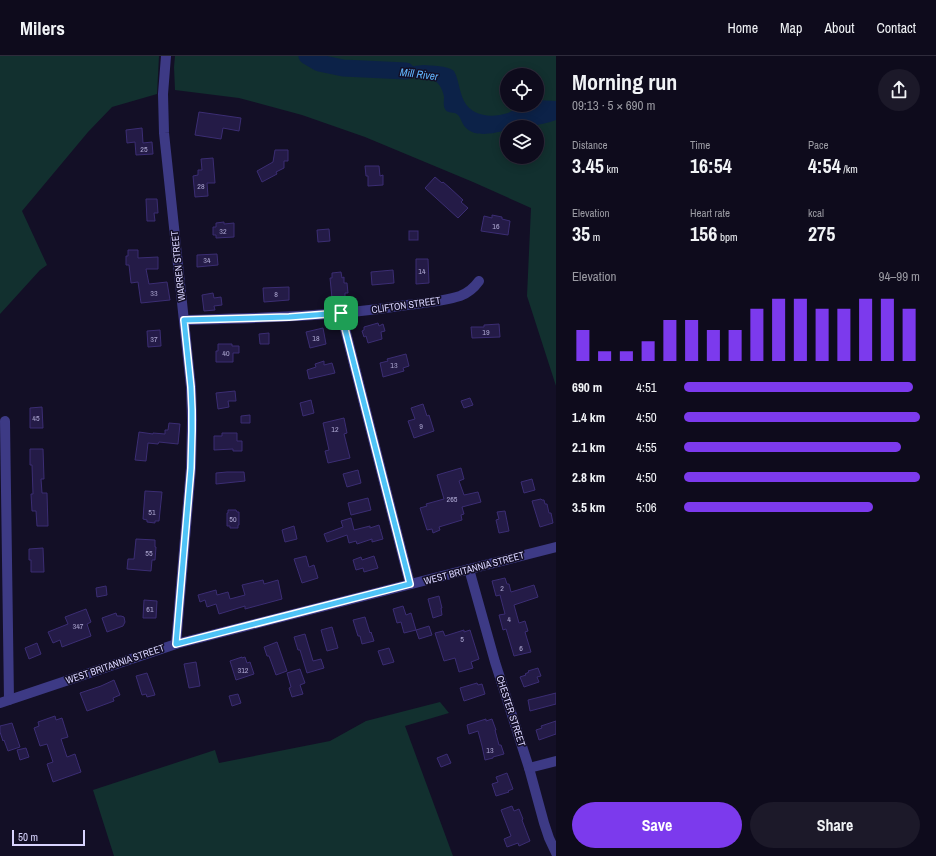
<!DOCTYPE html>
<html lang="en">
<head>
<meta charset="utf-8">
<style>
	body { margin:0; font-family:"Archivo Narrow",sans-serif; background:#1c1929; color:#f1f3f6; height:100vh; display:flex; flex-direction:column; font-size:15px; white-space:nowrap }
	* { box-sizing:border-box; margin:0 }
	p { font-size:13px; color:#9b9ba3 }
	.icon { flex:none; width:22px; height:22px; fill:none; stroke:currentColor; stroke-width:2; stroke-linecap:round; stroke-linejoin:round }
	.map { position:relative; flex:1; overflow:hidden }
	.sheet { display:flex; flex-direction:column; background:#0e0b1c; width:380px }
	.sheet>* { flex:none }
	.fabs { position:absolute; left:500px; top:12px; display:grid; gap:8px }
	.fabs a { display:grid; place-items:center; width:44px; height:44px; border-radius:50%; background:#0e0b1c; box-shadow:0 2px 10px #0003,0 0 0 1px #2e2b3b; font-size:20px }
	.scale { position:absolute; left:12px; bottom:10px; width:73px; box-sizing:border-box; padding-left:4px; border:2px solid #d9d4ff; border-top:0; font-size:11px; line-height:14px; white-space:nowrap; color:#d9d4ff; -webkit-text-stroke:3px #130f26; paint-order:stroke }
	.pin { position:absolute; display:grid; place-items:center; width:34px; height:34px; color:#fff; margin:-17px; border-radius:8px; box-shadow:0 2px 6px #0006 }
	.round { display:grid; place-items:center; flex:none; width:42px; height:42px; border-radius:21px; background:#1c1929 }
	.head { display:flex; align-items:center; justify-content:space-between; height:68px; padding:0 16px }
	h1 { font-size:22px; font-weight:700; line-height:30px }
	.figures { display:grid; grid-template-columns:repeat(3,1fr); gap:6px; height:68px; padding:4px 16px }
	.figures div { display:grid; align-content:center }
	.figures b { font-size:20px; font-weight:700 }
	.figures small { font-size:11px; font-weight:400 }
	.figures p { font-size:11px }
	.chart { height:112px; padding:8px 16px }
	.chart p { display:flex; justify-content:space-between }
	.chart svg { width:100%; height:72px; margin-top:4px; stroke:#7c3aed; stroke-width:6 }
	.primary-button { display:flex; gap:8px; margin-top:auto; padding:8px 16px }
	.primary-button a { flex:1; height:46px; border-radius:24px; background:#7c3aed; color:#fff; font-size:16px; font-weight:700; line-height:46px; text-align:center }
	.primary-button a+a { background:#1c1929; color:#f1f3f6 }
	ul { padding:0 16px; list-style:none; font-size:13px }
	li { display:grid; grid-template-columns:64px 48px 1fr; align-items:center; height:30px }
	li i { height:10px; border-radius:5px; background:#7c3aed }
	header { display:flex; align-items:center; gap:24px; box-sizing:border-box; height:56px; padding:0 20px; background:#0e0b1c; border-bottom:1px solid #2e2b3b }
	header strong { font-size:19px }
	nav { display:flex; gap:22px; margin-inline-start:auto; font-size:14px }
	main { display:flex; flex:1; min-height:0 }
	.map>svg:first-child { display:block }
	.green { fill:#12302f; fill-rule:evenodd }
	.water { fill:#0c2248 }
	.lines { fill:none; stroke-linecap:round; stroke-linejoin:round }
	.river { stroke:#0c2248; stroke-width:17 }
	.building { fill:#241b47; stroke:#3b2d73 }
	.minor { stroke:#3d3a85; stroke-width:10 }
	.route-casing { stroke:#fff; stroke-width:8 }
	.route { stroke:#4fc3f7; stroke-width:5 }
	.labels { text-anchor:middle; dominant-baseline:central; stroke-width:3; stroke-linejoin:round; paint-order:stroke }
	.number-label { font-size:8px; fill:#aca6d1 }
	.street-label { font-size:10px; fill:#d9d4ff; stroke:#130f26 }
	.water-label { font-size:11px; font-style:italic; fill:#62b6ff; stroke:#130f26 }
</style>
</head>
<body>
<header>
<strong>Milers</strong>
<nav><a>Home</a><a>Map</a><a>About</a><a>Contact</a></nav>
</header>
<main>
<div class="map">
<svg width="556" height="800" viewBox="0 0 556 800">
	<rect width="100%" height="100%" fill="#130f26"/>
	<g class="green">
		<polygon points="0,0 159,0 157,38 112,51 88,76 22,155 47,209 40,214 0,258"/>
		<path d="M175,0H556V330L527,240L531,152L473,126L365,81L302,59L239,42L175,34L174,11ZM507,19H537V49H507ZM507,71H537V101H507Z"/>
		<polygon points="440,646 449,657 405,670 453,800 114,800 93,734 215,694 219,707 330,685 366,665"/>
	</g>
	<path class="water" d="M423,9C433,10 446,9 454,15C459,24 459,35 464,45C472,61 492,62 508,57C513,55 519,50 525,49C528,48 533,49 537,49V44L556,45V64C540,70 524,71 507,71V74C495,77 476,82 466,72C462,68 461,62 458,59C454,55 447,58 445,53C443,49 444,45 444,41C443,35 440,28 435,25C430,22 425,23 420,22C404,21 388,17 372,15Z"/>
	<g class="lines">
		<polyline class="river" points="307,0 319,7 343,12 406,15"/>
	</g>
	<g class="building">
		<polygon points="199,56 241,62 239,75 223,72 221,83 195,79"/>
		<polygon points="142,72 143,87 152,86 153,98 136,99 135,86 127,87 126,74"/>
		<polygon points="275,94 288,94 288,105 284,105 284,112 276,116 277,118 262,126 257,115 273,106"/>
		<polygon points="213,102 215,127 207,127 208,140 195,141 193,120 198,119 198,114 202,114 201,103"/>
		<polygon points="365,110 379,110 380,120 383,119 383,129 368,130 368,120 366,120"/>
		<polygon points="435,121 442,127 443,126 450,132 463,144 461,146 468,152 458,162 425,132"/>
		<polygon points="146,143 157,143 158,157 154,157 155,165 147,165"/>
		<polygon points="492,159 502,161 502,163 510,165 508,179 481,175 484,160 492,162"/>
		<polygon points="224,166 224,168 234,167 234,181 216,182 216,179 213,179 213,171 216,171 216,167"/>
		<polygon points="329,173 330,185 318,186 317,174"/>
		<rect x="409" y="175" width="9" height="9"/>
		<polygon points="128,194 138,194 138,202 158,201 158,213 146,213 149,228 167,226 170,244 141,247 138,226 131,227 129,209 126,209 126,200 128,200"/>
		<polygon points="217,198 218,209 197,211 197,199"/>
		<polygon points="416,203 428,203 429,227 416,228"/>
		<polygon points="393,214 394,227 372,229 371,216"/>
		<polygon points="341,216 342,222 344,221 344,227 347,227 348,237 345,237 345,241 332,242 330,222 332,222 332,217"/>
		<polygon points="289,231 289,244 264,246 263,232"/>
		<polygon points="213,237 214,242 221,241 222,249 214,250 215,254 204,255 202,239"/>
		<polygon points="378,267 379,270 383,268 385,275 381,276 382,283 368,287 366,280 364,281 362,275 364,274 364,271"/>
		<polygon points="499,268 500,281 472,282 471,271 484,271 484,269"/>
		<polygon points="323,272 326,288 310,292 306,276"/>
		<polygon points="160,274 161,290 148,291 147,275"/>
		<polygon points="269,277 269,288 260,288 259,278"/>
		<polygon points="218,288 232,288 232,290 239,290 239,297 233,297 233,306 216,306 216,295 218,295"/>
		<polygon points="406,298 409,310 403,312 404,315 383,321 380,307 388,305 387,303"/>
		<polygon points="324,305 324,309 332,307 335,317 309,323 307,314 316,311 315,308"/>
		<polygon points="235,335 236,345 228,345 229,351 218,353 216,337"/>
		<polygon points="470,342 473,349 464,352 461,345"/>
		<polygon points="311,344 314,357 303,360 300,347"/>
		<polygon points="423,348 427,360 429,359 434,375 414,382 408,365 415,363 411,352"/>
		<polygon points="42,351 43,372 30,372 30,352"/>
		<polygon points="250,359 250,367 241,367 241,360"/>
		<polygon points="344,362 347,377 344,378 350,402 328,407 325,395 329,394 323,367"/>
		<polygon points="169,367 180,368 178,388 159,386 158,388 148,387 146,405 135,404 139,376 153,378 153,377 165,378 165,374 168,374"/>
		<polygon points="222,377 237,377 237,385 242,385 242,395 233,395 233,393 214,394 214,380 222,380"/>
		<polygon points="30,393 43,393 44,423 41,423 42,437 47,437 48,470 37,470 36,455 32,455 31,438 33,438 32,409 30,409"/>
		<polygon points="461,412 464,423 459,425 464,439 478,436 481,446 462,451 464,458 461,459 462,464 439,471 440,474 433,477 432,473 427,474 420,452 427,450 426,448 444,443 437,419"/>
		<polygon points="358,414 361,427 347,431 343,418"/>
		<polygon points="227,416 244,416 245,425 216,428 216,417"/>
		<polygon points="532,423 535,434 524,437 521,426"/>
		<polygon points="145,435 162,436 159,465 155,465 155,467 147,466 147,464 143,463"/>
		<polygon points="368,442 371,454 351,459 348,447"/>
		<polygon points="541,443 542,444 544,444 545,448 547,448 549,457 551,457 553,467 540,471 532,445"/>
		<polygon points="228,454 236,454 237,456 239,456 239,469 238,469 238,472 230,472 230,470 227,470 227,457 228,457"/>
		<polygon points="505,455 509,475 499,477 496,464 499,463 497,456"/>
		<polygon points="351,462 354,474 370,470 370,472 379,469 383,483 372,486 372,483 357,488 356,485 349,487 347,479 327,486 324,478 343,471 341,465"/>
		<polygon points="294,470 297,483 285,486 282,474"/>
		<polygon points="136,483 155,484 155,491 156,491 155,504 152,504 151,515 127,513 128,503 134,503"/>
		<polygon points="43,492 44,516 31,516 31,504 29,504 29,493"/>
		<polygon points="306,500 309,511 314,509 318,522 302,527 294,503"/>
		<polygon points="374,500 378,512 364,516 363,512 356,514 353,504 361,501 362,504"/>
		<polygon points="505,522 507,528 509,528 511,536 534,529 538,541 514,549 519,567 525,565 528,575 525,576 531,596 514,600 506,573 503,574 499,559 505,558 500,539 496,540 492,525"/>
		<polygon points="263,524 264,528 278,524 282,543 245,553 245,550 219,558 216,548 207,551 205,544 200,546 198,539 216,534 217,539 228,536 230,543 245,539 242,529"/>
		<polygon points="106,530 107,539 97,541 96,532"/>
		<polygon points="439,540 442,552 441,552 442,559 433,562 428,543"/>
		<polygon points="144,544 157,545 156,562 143,562"/>
		<polygon points="403,550 406,559 411,557 416,574 429,570 432,579 419,583 416,574 404,577 401,566 397,567 393,553"/>
		<polygon points="86,553 91,566 87,568 91,580 62,591 60,584 53,587 48,576 68,568 65,561"/>
		<polygon points="116,557 117,560 121,560 124,561 125,566 123,570 107,576 102,562"/>
		<polygon points="365,561 370,577 371,576 374,585 362,588 360,580 358,580 353,564"/>
		<polygon points="332,571 338,592 327,595 321,574"/>
		<polygon points="464,574 464,576 470,574 479,603 471,606 473,612 459,616 455,602 444,605 435,577 443,575 445,580"/>
		<polygon points="305,578 313,605 321,603 324,612 307,617 300,594 298,594 294,581"/>
		<polygon points="277,586 287,615 276,619 269,600 267,600 264,591"/>
		<polygon points="37,587 41,598 29,603 25,592"/>
		<polygon points="389,592 394,606 383,609 378,595"/>
		<polygon points="242,601 242,602 245,601 247,607 250,606 254,618 236,624 230,605"/>
		<polygon points="196,606 200,630 189,632 184,608"/>
		<polygon points="538,612 541,620 537,621 539,626 524,631 520,621 526,619 525,618 529,616 528,615"/>
		<polygon points="300,613 305,627 300,629 303,638 292,641 289,632 291,631 287,617"/>
		<polygon points="147,617 155,639 147,641 146,638 142,639 136,620"/>
		<polygon points="114,624 120,639 113,642 114,645 87,655 80,637 101,630"/>
		<polygon points="477,627 478,629 482,628 485,638 464,645 460,632"/>
		<polygon points="556,637 556,648 530,655 528,644"/>
		<polygon points="238,638 241,647 232,650 229,640"/>
		<polygon points="55,660 56,664 62,662 68,681 61,683 67,701 75,698 81,716 53,726 47,708 53,706 47,688 40,690 34,672 39,670 38,666"/>
		<polygon points="486,663 486,665 492,663 496,674 495,674 499,689 501,689 504,698 493,701 493,702 485,704 482,690 478,675 469,678 467,669"/>
		<polygon points="556,665 556,678 539,684 536,674 542,672 541,670"/>
		<polygon points="12,667 20,691 8,695 4,684 3,685 0,676 0,670"/>
		<polygon points="26,692 29,701 20,704 17,694"/>
		<polygon points="447,698 451,707 441,711 437,702"/>
		<polygon points="507,717 513,733 508,735 509,736 496,740 492,728 498,726 496,721"/>
		<polygon points="512,750 514,755 519,753 523,763 522,764 530,785 519,790 518,787 507,791 504,783 511,780 501,754"/>
	</g>
	<g class="lines">
		<g class="minor">
			<polyline points="166,0 163,38 164,77 191,331 192,364 191,412 176,588"/>
			<polyline points="341,257 410,528"/>
			<path d="M184,264C256,262 328,261 400,250C420,247 441,246 460,240C468,237 474,232 479,225"/>
			<polyline points="5,365 9,644"/>
			<polyline points="469,513 495,606 529,712 544,767 549,782 556,797"/>
			<polyline points="0,647 176,588 556,491"/>
			<polyline points="529,712 556,705"/>
		</g>
	</g>
	<g class="lines">
		<defs>
			<polygon id="route" points="341,257 410,528 176,588 191,412 192,375 192,354 191,331 184,264 289,261"/>
		</defs>
		<use href="#route" class="route-casing"/>
		<use href="#route" class="route"/>
	</g>
	<g class="labels">
		<g class="number-label">
			<text x="144" y="93">25</text>
			<text x="201" y="130">28</text>
			<text x="496" y="170">16</text>
			<text x="223" y="175">32</text>
			<text x="207" y="204">34</text>
			<text x="422" y="215">14</text>
			<text x="154" y="237">33</text>
			<text x="276" y="238">8</text>
			<text x="486" y="276">19</text>
			<text x="316" y="282">18</text>
			<text x="154" y="283">37</text>
			<text x="226" y="297">40</text>
			<text x="394" y="309">13</text>
			<text x="36" y="362">45</text>
			<text x="421" y="370">9</text>
			<text x="335" y="373">12</text>
			<text x="452" y="443">265</text>
			<text x="152" y="456">51</text>
			<text x="233" y="463">50</text>
			<text x="149" y="497">55</text>
			<text x="502" y="532">2</text>
			<text x="150" y="553">61</text>
			<text x="509" y="563">4</text>
			<text x="78" y="570">347</text>
			<text x="462" y="583">5</text>
			<text x="521" y="592">6</text>
			<text x="243" y="614">312</text>
			<text x="490" y="694">13</text>
		</g>
		<g class="street-label">
			<text transform="translate(178 210) rotate(-96)">WARREN STREET</text>
			<text transform="translate(406 249) rotate(-8)">CLIFTON STREET</text>
			<text transform="translate(474 512) rotate(-15)">WEST BRITANNIA STREET</text>
			<text transform="translate(115 608) rotate(-19)">WEST BRITANNIA STREET</text>
			<text transform="translate(511 655) rotate(72)">CHESTER STREET</text>
		</g>
		<g class="water-label">
			<text transform="translate(419 18) rotate(7)">Mill River</text>
		</g>
	</g>
</svg>
<div class="fabs">
<a><svg class="icon" aria-label="locate" viewBox="0 0 24 24"><circle cx="12" cy="12" r="6"/><path d="M12 2v4M12 18v4M2 12h4M18 12h4"/></svg></a>
<a><svg class="icon" aria-label="layers" viewBox="0 0 24 24"><path d="M12 4l9 5-9 5-9-5zM3 14l9 5 9-5"/></svg></a>
</div>
<div class="scale">50 m</div>
<div class="pin" style="left:341px;top:257px;background:#1e9e55"><svg class="icon" aria-label="arrive" viewBox="0 0 24 24"><path d="M6 21V4h12l-3 4 3 4H6"/></svg></div>
</div>
<section class="sheet">
<div class="head"><div><h1>Morning run</h1><p>09:13 · 5 × 690 m</p></div><a class="round"><svg class="icon" aria-label="share" viewBox="0 0 24 24"><path d="M12 15V3M7 8l5-5 5 5M5 13v7h14v-7"/></svg></a></div>
<div class="figures">
<div><p>Distance</p><b>3.45<small> km</small></b></div>
<div><p>Time</p><b>16:54</b></div>
<div><p>Pace</p><b>4:54<small> /km</small></b></div>
</div>
<div class="figures">
<div><p>Elevation</p><b>35<small> m</small></b></div>
<div><p>Heart rate</p><b>156<small> bpm</small></b></div>
<div><p>kcal</p><b>275</b></div>
</div>
<div class="chart"><p><span>Elevation</span>94–99 m</p>
<svg viewBox="0 0 160 44" preserveAspectRatio="none"><path d="M5 44V25M15 44V38M25 44V38M35 44V32M45 44V19M55 44V19M65 44V25M75 44V25M85 44V12M95 44V6M105 44V6M115 44V12M125 44V12M135 44V6M145 44V6M155 44V12"/></svg>
</div>
<ul>
<li><b>690 m</b>4:51<i style="width:97%"></i></li>
<li><b>1.4 km</b>4:50<i style="width:100%"></i></li>
<li><b>2.1 km</b>4:55<i style="width:92%"></i></li>
<li><b>2.8 km</b>4:50<i style="width:100%"></i></li>
<li><b>3.5 km</b>5:06<i style="width:80%"></i></li>
</ul>
<div class="primary-button"><a>Save</a><a>Share</a></div>
</section>
</main>
</body>
</html>
